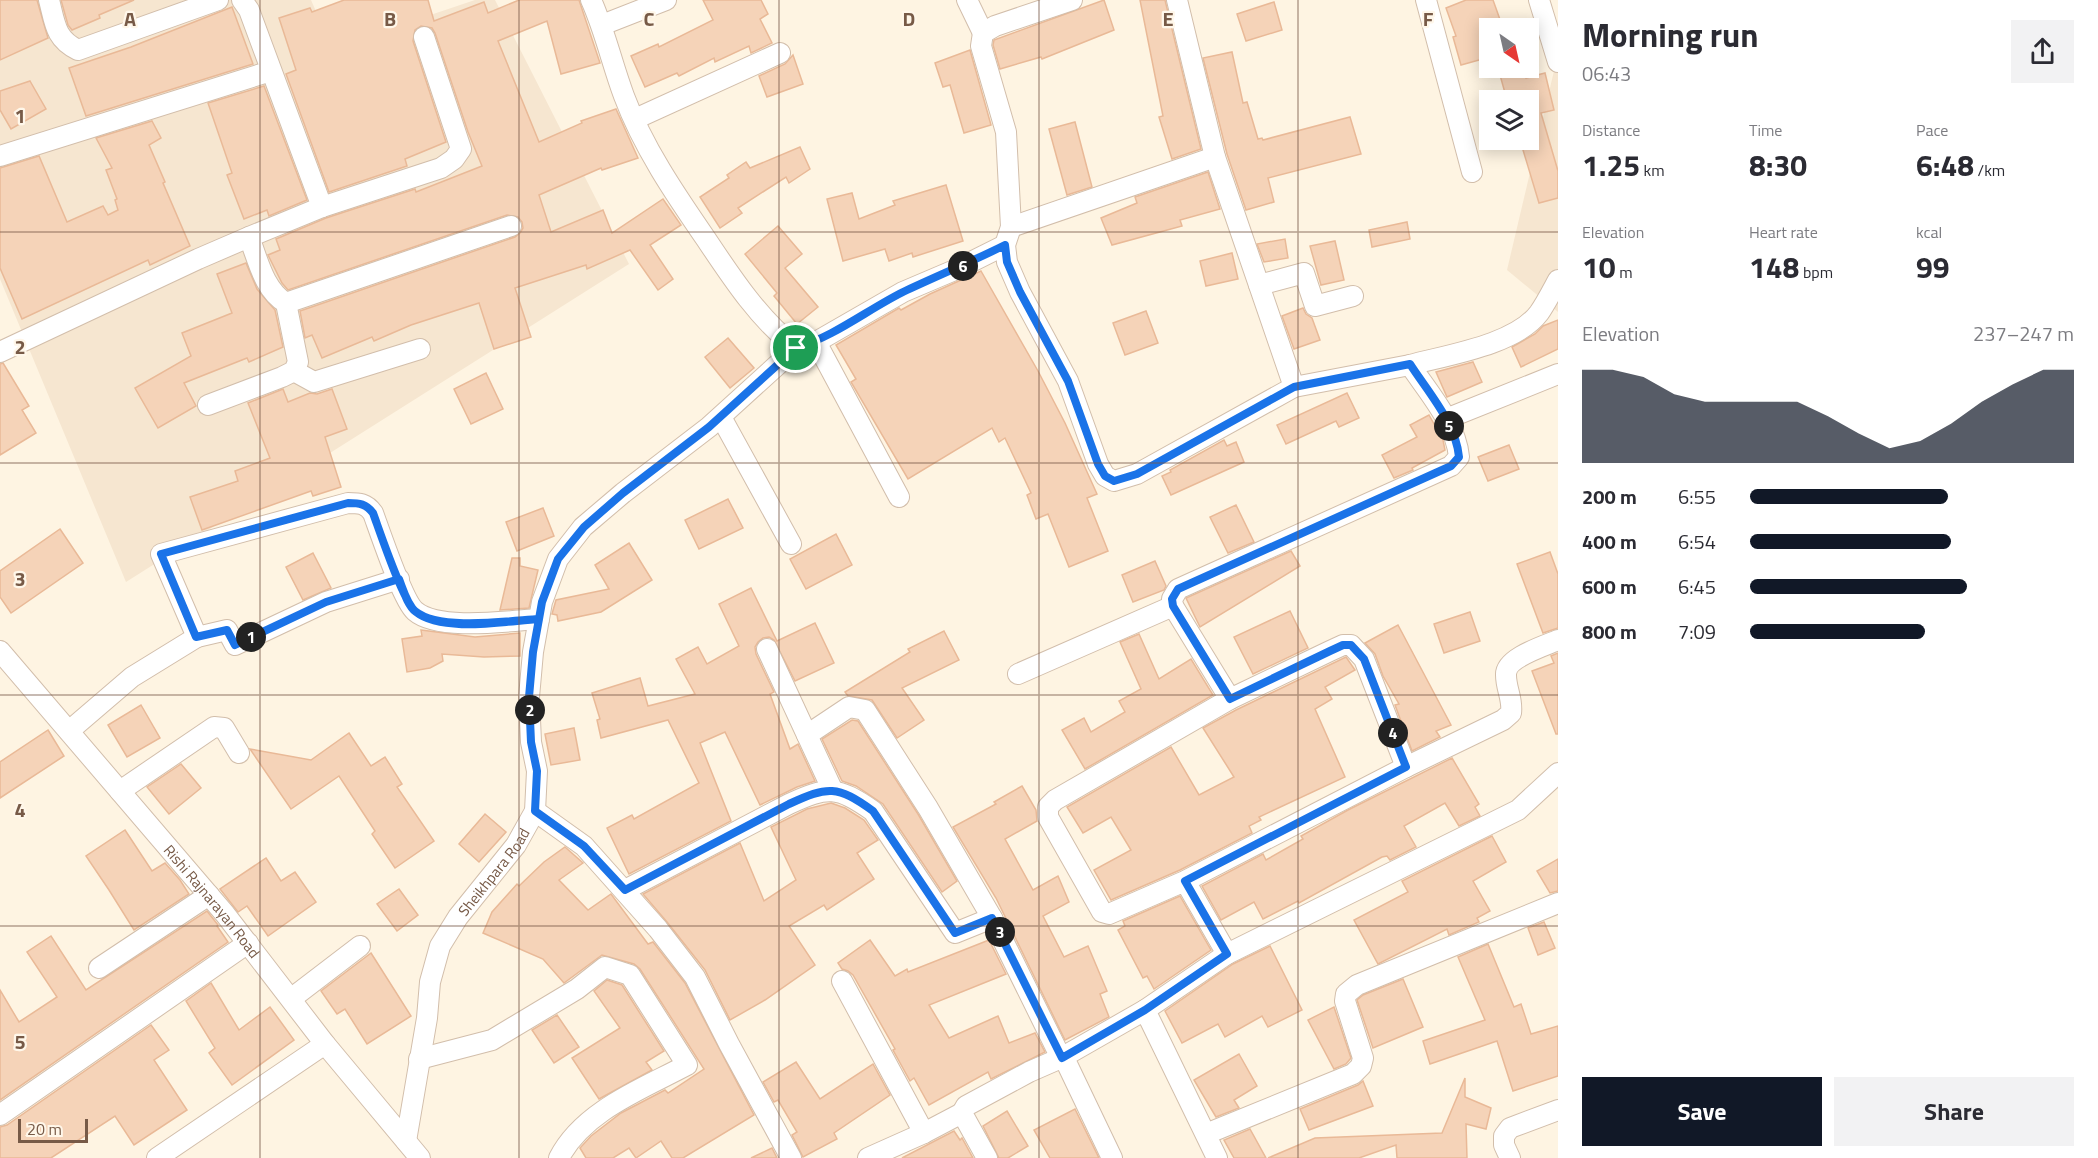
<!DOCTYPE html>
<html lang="en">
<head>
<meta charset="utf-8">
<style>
	body { margin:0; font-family:"Titillium Web",sans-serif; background:#f2f2f3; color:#2b2b33; height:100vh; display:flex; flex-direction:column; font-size:22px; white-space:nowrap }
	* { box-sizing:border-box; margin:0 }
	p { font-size:20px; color:#7c7c81 }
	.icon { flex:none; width:33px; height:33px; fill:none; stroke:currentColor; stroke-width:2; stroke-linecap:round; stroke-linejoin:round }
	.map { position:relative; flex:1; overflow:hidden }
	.panel { display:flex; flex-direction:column; background:#fff; width:540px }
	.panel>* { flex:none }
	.needle { width:39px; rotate:146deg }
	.fabs { position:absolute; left:1479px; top:18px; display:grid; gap:12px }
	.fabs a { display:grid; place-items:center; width:60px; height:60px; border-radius:0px; background:#fff; box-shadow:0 3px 15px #0003; font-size:30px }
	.scale { position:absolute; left:18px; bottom:15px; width:70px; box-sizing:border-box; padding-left:6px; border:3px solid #775a47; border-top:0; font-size:16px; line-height:21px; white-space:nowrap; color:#775a47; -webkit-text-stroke:4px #fff7ea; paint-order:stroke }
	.pin { position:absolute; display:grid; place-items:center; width:51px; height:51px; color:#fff; margin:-26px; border:3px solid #fff; border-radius:50%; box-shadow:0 2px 6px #0007 }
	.km { position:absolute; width:30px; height:30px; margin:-15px; border-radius:50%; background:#222; color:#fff; font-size:16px; line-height:30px; text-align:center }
	.round { display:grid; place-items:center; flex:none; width:63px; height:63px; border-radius:0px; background:#f2f2f3 }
	.headline { display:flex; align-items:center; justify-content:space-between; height:102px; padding:0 24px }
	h1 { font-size:33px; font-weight:700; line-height:45px }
	.stats { display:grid; grid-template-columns:repeat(3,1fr); gap:9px; height:102px; padding:6px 24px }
	.stats div { display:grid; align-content:center }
	.stats b { font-size:30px; font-weight:700 }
	.stats small { font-size:16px; font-weight:400 }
	.stats p { font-size:16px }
	.chart { height:168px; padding:12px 24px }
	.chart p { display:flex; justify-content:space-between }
	.chart svg { width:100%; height:108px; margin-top:6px; fill:#111827; opacity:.7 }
	.button { display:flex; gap:12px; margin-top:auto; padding:12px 24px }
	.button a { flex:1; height:69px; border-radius:0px; background:#111827; color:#fff; font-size:24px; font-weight:700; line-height:69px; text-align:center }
	.button a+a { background:#f2f2f3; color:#2b2b33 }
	ul { padding:0 24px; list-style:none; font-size:20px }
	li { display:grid; grid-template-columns:96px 72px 1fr; align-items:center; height:45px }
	li i { height:15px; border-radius:8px; background:#111827 }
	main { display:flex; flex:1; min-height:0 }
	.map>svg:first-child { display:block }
	.residential { fill:#f6e6d0 }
	.building { fill:#f5d3b8; stroke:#e9b997; stroke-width:1.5 }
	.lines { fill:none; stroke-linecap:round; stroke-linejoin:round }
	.street-casing { stroke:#d2beab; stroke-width:22 }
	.street { stroke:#fff; stroke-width:20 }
	.route-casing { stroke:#fff; stroke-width:12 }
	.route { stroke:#1a73e8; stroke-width:8 }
	.grid { fill:none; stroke:#775a47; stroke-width:1.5; stroke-opacity:0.55 }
	.labels { text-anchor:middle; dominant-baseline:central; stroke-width:4.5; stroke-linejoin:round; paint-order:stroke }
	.street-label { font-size:15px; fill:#775a47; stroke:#fff7ea }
	.grid-label { font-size:20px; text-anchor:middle; font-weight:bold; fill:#775a47; stroke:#fff7ea; stroke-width:4.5; stroke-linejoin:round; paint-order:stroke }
</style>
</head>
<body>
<main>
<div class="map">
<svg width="1558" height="1158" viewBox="0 0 1558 1158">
	<rect width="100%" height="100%" fill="#fef4e2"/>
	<g class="residential">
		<polygon points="0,0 311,0 332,48 475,0 495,0 629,264 126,582 0,279"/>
		<polygon points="1558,54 1558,312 1507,270"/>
	</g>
	<g class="building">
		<polygon points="0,0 37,0 48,38 0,60"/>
		<polygon points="61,0 134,0 99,15 100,18 72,30 68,25"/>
		<polygon points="344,0 428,0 434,21 484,2 488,13 519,0 579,0 600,63 561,74 547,21 498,41 539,142 582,123 581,121 616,109 638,158 602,170 601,168 539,195 551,232 603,210 612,233 663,199 681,225 650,245 673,279 658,290 630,250 587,269 586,265 515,288 531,337 494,349 479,303 411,325 374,341 372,337 322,358 312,335 305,338 300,311 515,237 520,233 523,228 522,222 518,217 507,215 288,290 282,283 268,255 280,250 276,239 326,218 415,189 416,192 482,166 468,132 435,33 432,28 421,26 415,30 413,41 446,142 405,159 407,166 329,192 286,74 296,70 279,18 310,8 312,12"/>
		<polygon points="703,0 761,0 768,14 760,19 772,43 751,53 749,46 715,62 714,58 679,76 677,73 645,87 631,56 658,44 659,47 713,20"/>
		<polygon points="1104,0 1114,30 1042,59 1041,57 1000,69 993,45 994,40"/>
		<polygon points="1140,0 1165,0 1201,149 1172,159 1159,117 1163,116"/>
		<polygon points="1466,0 1493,0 1503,28 1490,28 1490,57 1461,65 1453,37 1456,36 1446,8"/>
		<polygon points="1274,2 1282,30 1246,41 1237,14"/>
		<polygon points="232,7 253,64 86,116 69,68 131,47"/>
		<polygon points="970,50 991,125 964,133 950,85 943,87 935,63"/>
		<polygon points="1232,52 1243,103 1247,102 1258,139 1262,138 1263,140 1350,117 1361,154 1268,178 1274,202 1246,210 1227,154 1203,58"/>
		<polygon points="793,55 803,84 767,97 759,76 785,64"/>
		<polygon points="1498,68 1523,68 1526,78 1545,73 1554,110 1541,113 1558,171 1558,198 1539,203 1520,140 1528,140 1528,100 1507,100"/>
		<polygon points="30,81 46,109 11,129 0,110 0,91"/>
		<polygon points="264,86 307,200 269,216 267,210 244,219 227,175 232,173 208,103"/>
		<polygon points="152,121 161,138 149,145 165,182 163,183 190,246 150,265 148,260 22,319 0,268 0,168 39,156 67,222 103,206 108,215 118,210 115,200 117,199 106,170 112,168 96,138"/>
		<polygon points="1075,122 1092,187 1067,195 1049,129"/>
		<polygon points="800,147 810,169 789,183 786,177 738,208 742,213 720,228 700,197 729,178 727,175 746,162 750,168"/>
		<polygon points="1208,172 1220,209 1180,220 1182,226 1112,245 1101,218 1137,203 1135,197"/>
		<polygon points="946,185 963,241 913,257 912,253 889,261 885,249 843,261 827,199 852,193 859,219 895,205 893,201"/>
		<polygon points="1407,222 1410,239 1372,247 1369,230"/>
		<polygon points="778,226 802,254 785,268 818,307 797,324 774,296 777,293 745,254"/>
		<polygon points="1285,239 1288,258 1264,262 1257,244"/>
		<polygon points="1335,241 1344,280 1321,285 1310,246"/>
		<polygon points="1232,253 1238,279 1206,286 1200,261"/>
		<polygon points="246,263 257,289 275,310 283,347 249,362 247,358 184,383 196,406 158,428 135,388 191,356 182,333 232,313 217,274"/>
		<polygon points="981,271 1038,371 1065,423 1097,494 1087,498 1108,551 1069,567 1048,514 1036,519 1027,495 1031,493 1005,438 999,442 992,428 908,479 851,382 856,379 836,345 899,308 901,310 930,294"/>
		<polygon points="1303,308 1306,314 1312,318 1320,340 1294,349 1282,316"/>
		<polygon points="1146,311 1158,343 1125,355 1113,323"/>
		<polygon points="1558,320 1558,349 1521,367 1512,347 1535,334 1543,326"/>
		<polygon points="728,338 754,368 730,388 705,357"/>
		<polygon points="1473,362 1482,382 1447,397 1436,372"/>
		<polygon points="3,363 29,406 22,410 36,433 0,455 0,364"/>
		<polygon points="486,373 503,409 471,424 454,389"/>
		<polygon points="283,389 288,402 310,393 317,394 332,389 347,429 325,437 341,487 313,496 311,491 202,530 190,497 238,481 235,471 270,458 248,403"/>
		<polygon points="1347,393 1359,418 1339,427 1336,421 1286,444 1277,425"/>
		<polygon points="1429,415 1443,440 1445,450 1412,468 1413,470 1394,478 1382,455 1417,437 1410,425"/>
		<polygon points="1224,440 1227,446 1236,442 1244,462 1171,495 1162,476 1171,472 1170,470"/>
		<polygon points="1509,445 1519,469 1488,481 1478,457"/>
		<polygon points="728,499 743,528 699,549 685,520"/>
		<polygon points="1236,505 1254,542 1228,553 1210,517"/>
		<polygon points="543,508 554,536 517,551 506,522"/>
		<polygon points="60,529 83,563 11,613 0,597 0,571"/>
		<polygon points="836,534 852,565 806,589 790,559"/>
		<polygon points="629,543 652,580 601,612 558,621 557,615 552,614 556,600 609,589 595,565"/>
		<polygon points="1291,551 1300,566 1200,627 1186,598"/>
		<polygon points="1550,552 1558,574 1558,628 1543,633 1517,564"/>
		<polygon points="313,553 331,588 303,600 286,567"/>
		<polygon points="512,558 520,558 520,566 538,570 533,591 529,608 500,610"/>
		<polygon points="1155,561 1166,586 1164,590 1133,602 1122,575"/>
		<polygon points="751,588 777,641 815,623 834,663 795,681 774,640 769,637 763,638 758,642 755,647 756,654 774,692 770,694 790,749 798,744 815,781 797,787 760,805 725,732 700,743 731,821 629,874 607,828 632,815 634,819 699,783 668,720 601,738 597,720 600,719 592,693 640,678 648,706 695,694 676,659 698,647 707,664 739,646 719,604"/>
		<polygon points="1290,611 1308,648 1253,674 1234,637"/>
		<polygon points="1470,612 1480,641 1444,653 1434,624"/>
		<polygon points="1398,625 1451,725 1436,731 1440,737 1412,751 1395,705 1399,704 1383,676 1375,654 1365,643"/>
		<polygon points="421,630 475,637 520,633 520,656 484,657 442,654 443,661 430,668 407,672 402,639 422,636"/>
		<polygon points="944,631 959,660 902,688 924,720 897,738 872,700 848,696 845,692 910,652 908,649"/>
		<polygon points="1139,634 1159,679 1191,659 1213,695 1085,769 1062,730 1084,718 1091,732 1125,712 1119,701 1141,689 1120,642"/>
		<polygon points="1558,653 1558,734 1556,734 1532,671 1554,663 1551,656"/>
		<polygon points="1346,657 1355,670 1325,687 1332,699 1315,709 1345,777 1259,817 1261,820 1249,826 1252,833 1180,870 1111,900 1094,870 1131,850 1111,817 1083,833 1067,807 1171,747 1199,795 1234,777 1203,728 1236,710"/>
		<polygon points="141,705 160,738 127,757 108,725"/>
		<polygon points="852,720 858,721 918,814 957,881 942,892 883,804 856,786 842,781 822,739"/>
		<polygon points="574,728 580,760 551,765 545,734"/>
		<polygon points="48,730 64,756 0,798 0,762"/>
		<polygon points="349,733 371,766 385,757 402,784 397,787 434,841 395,868 372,834 375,831 339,776 291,809 250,749 311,760"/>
		<polygon points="1452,758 1479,804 1475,807 1480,816 1459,826 1445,803 1404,826 1416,847 1390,860 1387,856 1382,857 1299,903 1298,901 1263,919 1254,902 1221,920 1202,886 1263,854 1266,860 1303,839 1301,836 1348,810"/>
		<polygon points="181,764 201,788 169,814 147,787"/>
		<polygon points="1022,786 1036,810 1037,821 1005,839 1033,890 1058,876 1069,902 1043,916 1064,957 1088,946 1107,991 1100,994 1109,1017 1065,1040 996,898 953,827 996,804 994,802"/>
		<polygon points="831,803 845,808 864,820 878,840 857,853 874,879 827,910 824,905 789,926 815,965 765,1000 730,1020 705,970 667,922 643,894 740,843 764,901 796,880 771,827 807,809"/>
		<polygon points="485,814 506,832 479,862 459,844"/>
		<polygon points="125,830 152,871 165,863 180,880 189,894 134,930 109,890 86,856"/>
		<polygon points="1492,836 1506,862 1473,881 1490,911 1477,918 1479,922 1449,935 1447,929 1378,964 1354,920 1408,892 1402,881"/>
		<polygon points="565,847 583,863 559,880 588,910 611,894 648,944 653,942 685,983 754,1115 683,1158 672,1158 661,1141 636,1158 629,1148 613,1158 586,1158 580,1148 591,1136 621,1113 665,1090 668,1093 704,1069 640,969 634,964 602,955 564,983 543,959 483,933 492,912 517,884 519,886 544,862"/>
		<polygon points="266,858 281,881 295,872 316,902 268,936 247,906 238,912 220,889"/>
		<polygon points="1558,859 1558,891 1550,893 1537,871"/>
		<polygon points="399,889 418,915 397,931 377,904"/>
		<polygon points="1180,896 1211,950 1154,989 1147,976 1143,978 1118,930 1125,926 1123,921"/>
		<polygon points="207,911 218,925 217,926 228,942 0,1100 0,990 19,1022 57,997 27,952 51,936 86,990"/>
		<polygon points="1544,922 1555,948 1538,955 1528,928"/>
		<polygon points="870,940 895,976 907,969 908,972 989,940 1006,974 929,1005 949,1038 998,1016 1009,1043 1035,1033 1045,1052 991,1079 988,1072 929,1105 914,1078 910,1081 893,1050 895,1049 853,975 848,971 842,969 838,963"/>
		<polygon points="1488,944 1514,1007 1521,1004 1531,1034 1558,1026 1558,1076 1513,1091 1497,1041 1430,1064 1423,1041 1485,1020 1458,957"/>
		<polygon points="1270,946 1302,1010 1268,1027 1262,1016 1225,1037 1218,1024 1182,1043 1165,1011 1233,964"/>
		<polygon points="371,953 411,1016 367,1044 345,1009 337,1014 321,991"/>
		<polygon points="1403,979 1423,1027 1373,1048 1357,1000 1363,995"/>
		<polygon points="607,980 622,985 664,1051 646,1062 652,1070 599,1099 572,1058 620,1028 594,991"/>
		<polygon points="211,983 239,1030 270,1007 294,1040 232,1085 209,1053 215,1048 186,1001"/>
		<polygon points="1334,1007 1351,1058 1346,1064 1334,1069 1308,1020"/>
		<polygon points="557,1015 579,1047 554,1063 532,1030"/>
		<polygon points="151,1025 169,1050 154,1060 187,1110 134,1145 115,1116 51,1158 0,1158 0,1127 7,1125"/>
		<polygon points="1239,1054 1257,1086 1234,1100 1239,1108 1216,1117 1194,1080"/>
		<polygon points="796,1062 820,1099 873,1064 890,1095 834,1133 837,1139 803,1157 792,1135 797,1132 778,1100 774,1102 763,1082"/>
		<polygon points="1465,1078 1465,1097 1491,1108 1486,1129 1466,1124 1467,1158 1397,1158 1396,1145 1359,1158 1268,1158 1315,1138 1442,1133"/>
		<polygon points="1363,1081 1373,1106 1309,1130 1300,1109 1358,1085"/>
		<polygon points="1075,1109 1099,1158 1050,1158 1034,1130"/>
		<polygon points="1007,1111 1028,1146 1008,1158 999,1158 983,1126"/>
		<polygon points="1250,1129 1266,1158 1234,1158 1224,1140"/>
		<polygon points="954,1131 960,1140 962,1138 973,1158 902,1158"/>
		<polygon points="772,1148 777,1158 751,1158"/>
	</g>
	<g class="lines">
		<defs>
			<g id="street">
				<path d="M49,0C55,23 55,39 78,50L218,0"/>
				<polyline points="242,0 249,10 322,207"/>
				<path d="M591,0C605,31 612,64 624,96C643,147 675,194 706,239C732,278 759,319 796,348"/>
				<polyline points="967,0 983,33"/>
				<path d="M1072,0L995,26L983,33L981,46L1006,132L1011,227L1005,245L1007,262L1020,292L1068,381L1098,464L1105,476L1114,481L1137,474L1294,387L1410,365C1428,392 1456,423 1459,457L1451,466L1178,589L1172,599L1173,606L1230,699"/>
				<polyline points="1177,0 1215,157 1294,387"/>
				<polyline points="1426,0 1472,172"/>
				<polyline points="1539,0 1558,62"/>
				<polyline points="602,25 666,0"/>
				<polyline points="635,119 780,53"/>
				<polyline points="0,156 271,71"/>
				<polyline points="1011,227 1215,157"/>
				<path d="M249,237C258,260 264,290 286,303L511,226"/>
				<polyline points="1259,285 1304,273 1315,306 1353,296"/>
				<polyline points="816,342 899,497"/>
				<polyline points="0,352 198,259 249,237 322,207 441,168 454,159 461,149 424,37"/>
				<path d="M1410,365C1447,355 1515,345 1539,313C1546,303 1552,291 1558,280"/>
				<polyline points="294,371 314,382 420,349"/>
				<polyline points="208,405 282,377 294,371 298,362 286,303"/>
				<polyline points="721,417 791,544"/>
				<polyline points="1446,419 1558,374"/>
				<polyline points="197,637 227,630 235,645 326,602 399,579"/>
				<polyline points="767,649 832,789"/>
				<path id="s1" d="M0,651L225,914L325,1044L420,1158"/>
				<polyline points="1018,674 1173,606"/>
				<path d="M69,731L132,677L197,637L161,554L348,503C359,503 366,503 373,513C380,532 403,601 415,611C438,631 508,621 539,619"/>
				<polyline points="807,735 849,707 865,710 928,808 992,918 1061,1058 1029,1072 966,1106 962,1113 987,1158"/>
				<path d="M1406,767L1503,720L1511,713C1513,699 1506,689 1506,675C1505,658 1544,646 1558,640"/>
				<polyline points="120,791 214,727 224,728 239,753"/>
				<polyline points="535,811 584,846 658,929 695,977 729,1044 791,1158"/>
				<path d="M625,890L789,804C828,786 837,786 873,811L955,933L992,918"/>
				<polyline points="1227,954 1518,810 1558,773"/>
				<polyline points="99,968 209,895"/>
				<polyline points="842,981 924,1133"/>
				<polyline points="292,998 360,946"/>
				<polyline points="1145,1010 1227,954 1185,881 1406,767 1364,659 1351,645 1343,645 1330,651 1230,699 1055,800 1048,807 1048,817 1102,912 1109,914 1185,881"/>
				<path d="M419,1059L492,1040L577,989L605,967L630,975L687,1065C642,1089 583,1111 559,1158"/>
				<polyline points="0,1115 248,943"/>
				<polyline points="1206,1134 1353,1074 1361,1066 1363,1058 1345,1001 1346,994 1357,985 1558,903"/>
				<path id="s2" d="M406,1141L427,1018L430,982L440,946L458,917L516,845L535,811L537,771L531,742L529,697L533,652L542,602L558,559L583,527L623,493L709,427L796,348L816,342L903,292L957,269L1005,245"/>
				<polyline points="157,1158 325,1044"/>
				<polyline points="868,1158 924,1133 962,1113"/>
				<polyline points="1112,1158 1067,1064 1061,1058 1145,1010 1217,1158"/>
				<polyline points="1510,1158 1504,1145 1504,1136 1510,1128 1558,1110"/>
			</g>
		</defs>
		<use href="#street" class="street-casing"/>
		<use href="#street" class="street"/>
	</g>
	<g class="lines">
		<defs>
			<path id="route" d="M796,348L709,427L623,493L584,527L558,559L542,602L539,619C506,621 442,633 416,612C407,605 403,589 399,579L326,602L235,645L227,630L196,637L161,554L348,503C360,503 366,504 373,513C380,532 403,601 415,611C439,631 508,621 539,619L533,652L529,697L531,742L537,771L535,811L584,846L625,890L789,804C828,786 837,785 873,811L955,933L992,918L1062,1058L1145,1010L1227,954L1185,881L1406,767L1364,659L1351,645H1343L1330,651L1230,699L1173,606L1172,599L1178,589L1451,466L1459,457C1456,423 1428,392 1410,364L1294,387L1137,474L1114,481L1105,476L1098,464L1068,381L1020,292L1007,262L1005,245C971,262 937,276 903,292C867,310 835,336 796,348"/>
		</defs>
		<use href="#route" class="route-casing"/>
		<use href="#route" class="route"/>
	</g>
	<path class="grid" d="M260,0V1158M519,0V1158M779,0V1158M1039,0V1158M1298,0V1158M0,232H1558M0,463H1558M0,695H1558M0,926H1558"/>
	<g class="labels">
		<g class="street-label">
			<text stroke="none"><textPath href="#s2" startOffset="290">Sheikhpara Road</textPath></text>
			<text stroke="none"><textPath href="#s1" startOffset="328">Rishi Rajnarayan Road</textPath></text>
		</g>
	</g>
	<g class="grid-label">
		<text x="130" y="26">A</text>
		<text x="390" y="26">B</text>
		<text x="649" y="26">C</text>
		<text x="909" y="26">D</text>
		<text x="1168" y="26">E</text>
		<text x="1428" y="26">F</text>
		<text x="20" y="123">1</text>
		<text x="20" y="354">2</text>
		<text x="20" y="586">3</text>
		<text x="20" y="817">4</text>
		<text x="20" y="1049">5</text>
	</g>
</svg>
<div class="fabs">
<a><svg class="needle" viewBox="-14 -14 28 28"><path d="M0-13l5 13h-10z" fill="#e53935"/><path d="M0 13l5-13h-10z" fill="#7c7c81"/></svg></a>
<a><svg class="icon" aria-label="layers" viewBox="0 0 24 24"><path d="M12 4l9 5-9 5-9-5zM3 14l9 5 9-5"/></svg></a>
</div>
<div class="scale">20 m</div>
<div class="pin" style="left:796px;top:348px;background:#1e9e55"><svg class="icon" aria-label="arrive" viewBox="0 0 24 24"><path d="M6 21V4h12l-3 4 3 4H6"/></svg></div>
<b class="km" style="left:251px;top:637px">1</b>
<b class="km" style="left:530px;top:710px">2</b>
<b class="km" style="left:1000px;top:932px">3</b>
<b class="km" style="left:1393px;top:733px">4</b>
<b class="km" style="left:1449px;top:426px">5</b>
<b class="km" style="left:963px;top:266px">6</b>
</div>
<section class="panel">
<div class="headline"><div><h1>Morning run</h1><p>06:43</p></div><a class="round"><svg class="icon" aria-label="share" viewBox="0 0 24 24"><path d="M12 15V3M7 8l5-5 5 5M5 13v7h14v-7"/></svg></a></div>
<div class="stats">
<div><p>Distance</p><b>1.25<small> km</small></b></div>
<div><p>Time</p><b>8:30</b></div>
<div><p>Pace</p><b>6:48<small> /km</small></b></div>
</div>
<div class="stats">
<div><p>Elevation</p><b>10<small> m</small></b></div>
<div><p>Heart rate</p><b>148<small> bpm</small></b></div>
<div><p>kcal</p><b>99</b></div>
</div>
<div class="chart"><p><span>Elevation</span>237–247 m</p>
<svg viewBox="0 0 160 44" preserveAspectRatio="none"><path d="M0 44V6L10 6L20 9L30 16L40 19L50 19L60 19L70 19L80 25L90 32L100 38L110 35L120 28L130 19L140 12L150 6L160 6V44z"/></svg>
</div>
<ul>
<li><b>200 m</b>6:55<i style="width:61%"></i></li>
<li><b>400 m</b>6:54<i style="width:62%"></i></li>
<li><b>600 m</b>6:45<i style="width:67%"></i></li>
<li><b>800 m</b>7:09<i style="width:54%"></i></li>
</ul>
<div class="button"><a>Save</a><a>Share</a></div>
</section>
</main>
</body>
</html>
